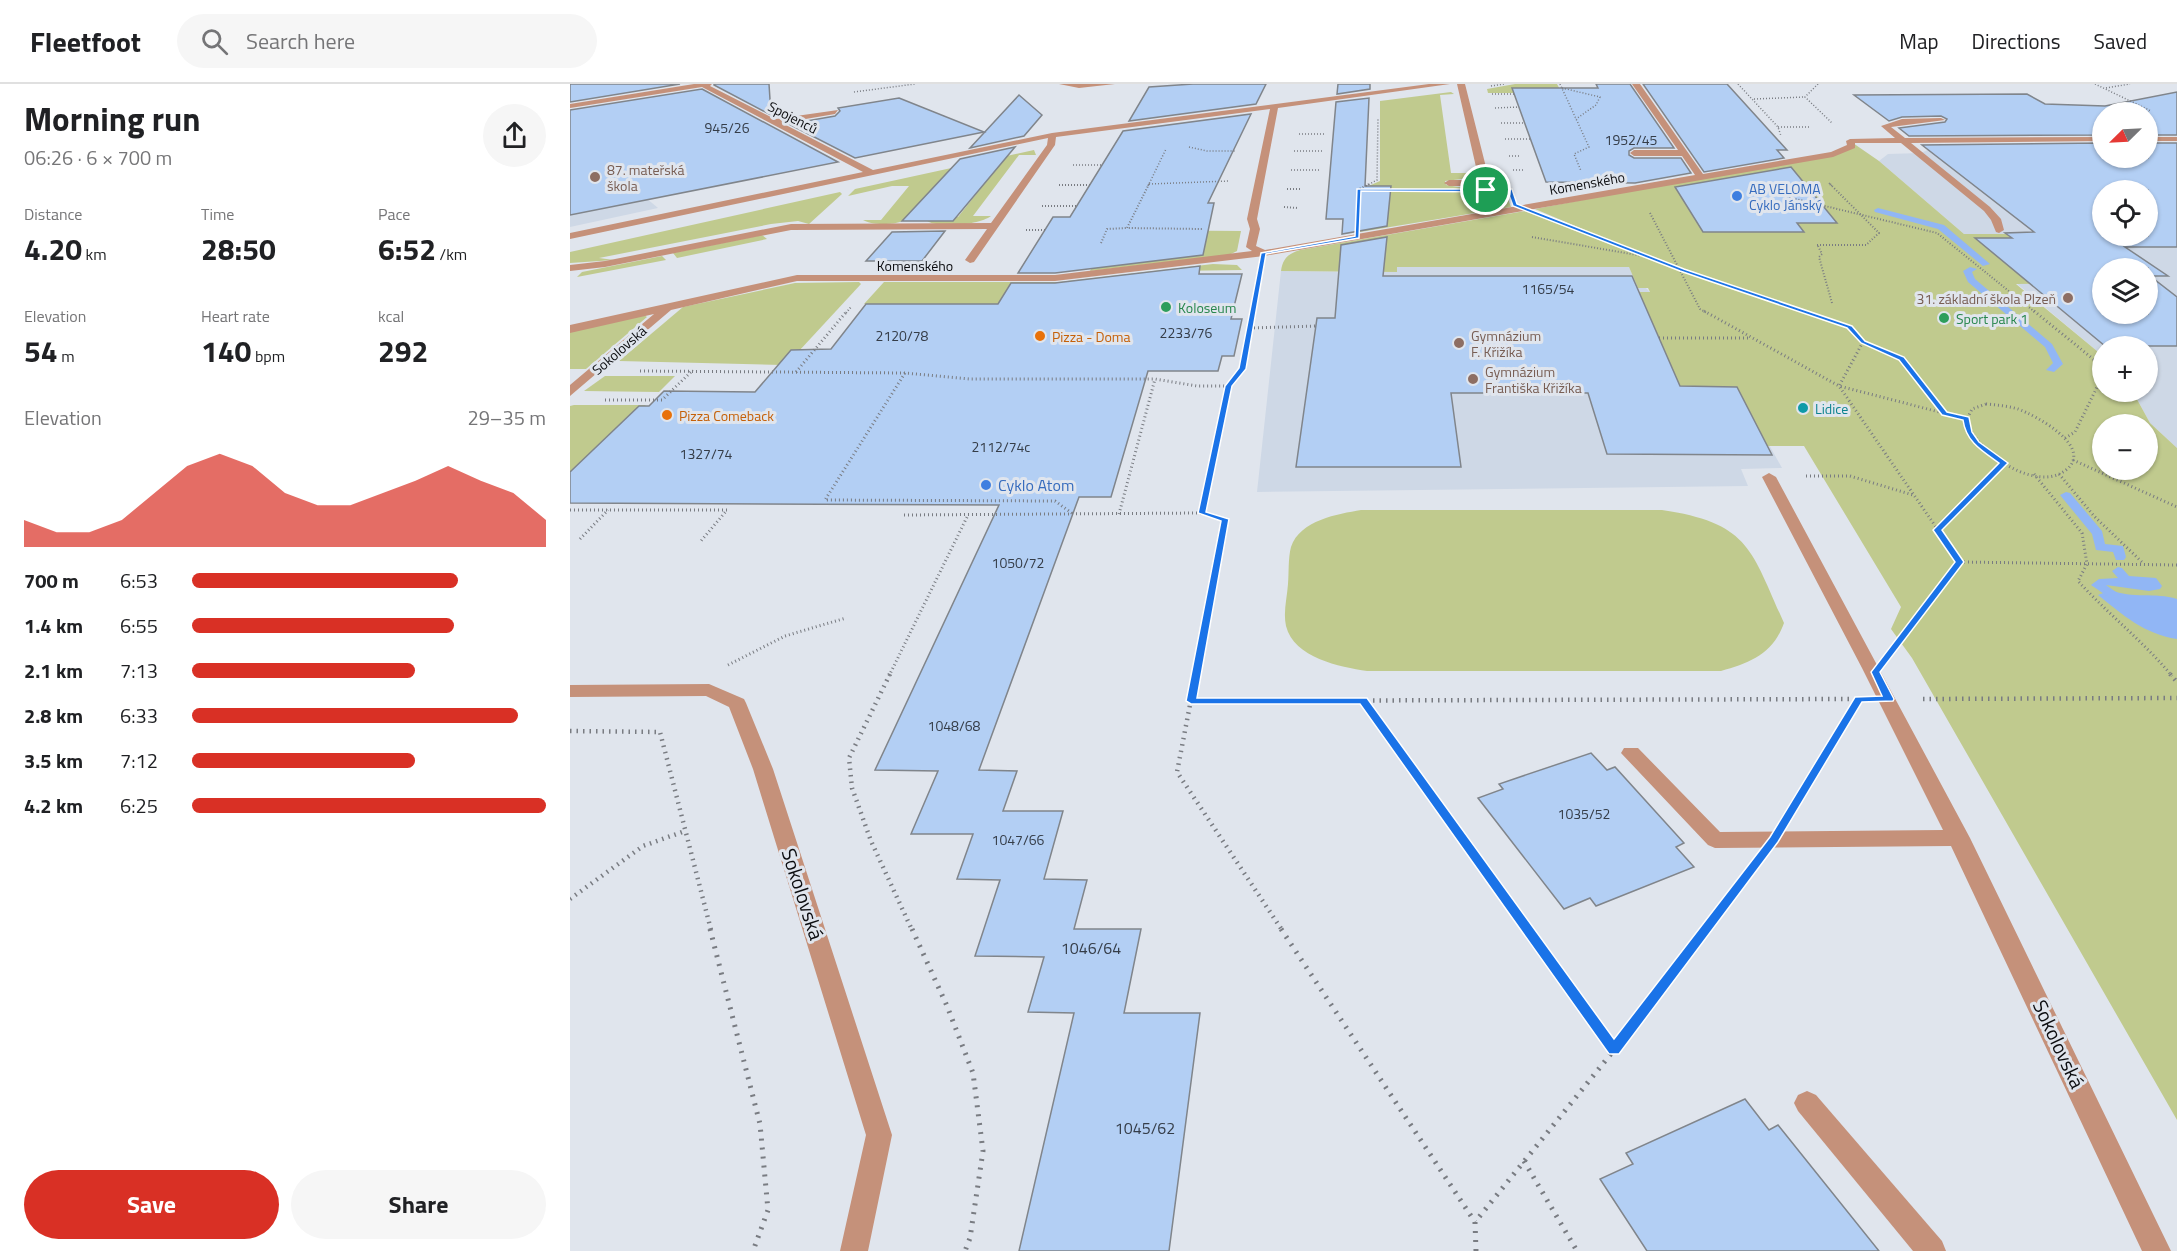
<!DOCTYPE html>
<html lang="en">
<head>
<meta charset="utf-8">
<style>
	body { margin:0; font-family:"Titillium Web",sans-serif; background:#f6f6f6; color:#202124; height:100vh; display:flex; flex-direction:column; font-size:22px; white-space:nowrap }
	* { box-sizing:border-box; margin:0 }
	p { font-size:20px; color:#757577 }
	.icon { flex:none; width:33px; height:33px; fill:none; stroke:currentColor; stroke-width:2; stroke-linecap:round; stroke-linejoin:round }
	.map { position:relative; flex:1; overflow:hidden }
	.side { display:flex; flex-direction:column; background:#fff; width:570px }
	.side>* { flex:none }
	.needle { width:39px; rotate:246deg }
	.fabs { position:absolute; left:1522px; top:18px; display:grid; gap:12px }
	.fabs a { display:grid; place-items:center; width:66px; height:66px; border-radius:50%; background:#fff; box-shadow:0 2px 4px #0004; font-size:30px }
	.pin { position:absolute; display:grid; place-items:center; width:51px; height:51px; color:#fff; margin:-26px; border:3px solid #fff; border-radius:50%; box-shadow:0 2px 6px #0007 }
	.round { display:grid; place-items:center; flex:none; width:63px; height:63px; border-radius:32px; background:#f6f6f6 }
	.head { display:flex; align-items:center; justify-content:space-between; height:102px; padding:0 24px }
	h1 { font-size:33px; font-weight:700; line-height:45px }
	.metrics { display:grid; grid-template-columns:repeat(3,1fr); gap:9px; height:102px; padding:6px 24px }
	.metrics div { display:grid; align-content:center }
	.metrics b { font-size:30px; font-weight:700 }
	.metrics small { font-size:16px; font-weight:400 }
	.metrics p { font-size:16px }
	.chart { height:168px; padding:12px 24px }
	.chart p { display:flex; justify-content:space-between }
	.chart svg { width:100%; height:108px; margin-top:6px; fill:#d93025; opacity:.7 }
	.button { display:flex; gap:12px; margin-top:auto; padding:12px 24px }
	.button a { flex:1; height:69px; border-radius:36px; background:#d93025; color:#fff; font-size:24px; font-weight:700; line-height:69px; text-align:center }
	.button a+a { background:#f6f6f6; color:#202124 }
	ul { padding:0 24px; list-style:none; font-size:20px }
	li { display:grid; grid-template-columns:96px 72px 1fr; align-items:center; height:45px }
	li i { height:15px; border-radius:8px; background:#d93025 }
	header { display:flex; align-items:center; gap:36px; box-sizing:border-box; height:84px; padding:0 30px; background:#fff; border-bottom:2px solid #e0e0e0 }
	header strong { font-size:28px }
	nav { display:flex; gap:33px; margin-inline-start:auto; font-size:21px }
	.search { width:420px; height:54px; background:#f6f6f6; display:flex; align-items:center; gap:15px; box-sizing:border-box; padding:0 21px; border-radius:33px; color:#757577; font-size:22px }
	main { display:flex; flex:1; min-height:0 }
	.map>svg:first-child { display:block }
	.built { fill:#ced8e6; fill-rule:evenodd }
	.green { fill:#c0ca8e; fill-rule:evenodd }
	.water { fill:#91b6f5 }
	.lines { fill:none; stroke-linecap:round; stroke-linejoin:round }
	.stream { fill:#91b6f5; fill-rule:evenodd }
	.building { fill:#b3cff4; stroke:#80858b; stroke-width:1.5; fill-rule:evenodd }
	.path-far4 { stroke:#797c82; stroke-width:1.5; stroke-dasharray:1 2; stroke-linecap:butt }
	.path-far3 { stroke:#797c82; stroke-width:2; stroke-dasharray:1 2; stroke-linecap:butt }
	.path-far2 { stroke:#797c82; stroke-width:3; stroke-dasharray:1 3; stroke-linecap:butt }
	.path-far1 { stroke:#797c82; stroke-width:4.5; stroke-dasharray:1.5 5; stroke-linecap:butt }
	.path { stroke:#797c82; stroke-width:5; stroke-dasharray:2 7; stroke-linecap:butt }
	.minor { fill:#c5917a; fill-rule:evenodd }
	.route { fill:#1a73e8; stroke:#fff; stroke-width:1.5; fill-rule:evenodd }
	.education-dot { fill:#8d6e63; stroke:#e0e5ed; stroke-width:2 }
	.shop-dot { fill:#3f7fe0; stroke:#e0e5ed; stroke-width:2 }
	.leisure-dot { fill:#2e9e5b; stroke:#e0e5ed; stroke-width:2 }
	.food-dot { fill:#e8710a; stroke:#e0e5ed; stroke-width:2 }
	.culture-dot { fill:#0f9aa8; stroke:#e0e5ed; stroke-width:2 }
	.labels { text-anchor:middle; dominant-baseline:central; stroke-width:6; stroke-linejoin:round; paint-order:stroke }
	.far-street-label { font-size:14px; fill:#0b0c0f; stroke:#e0e5ed }
	.number-label { font-size:14px; fill:#353d48 }
	.far-education-label { font-size:14px; fill:#785e54; stroke:#e0e5ed; text-anchor:start }
	.far-shop-label { font-size:14px; fill:#366cbe; stroke:#e0e5ed; text-anchor:start }
	.far-leisure-label { font-size:14px; fill:#27864d; stroke:#e0e5ed; text-anchor:start }
	.far-food-label { font-size:14px; fill:#c56008; stroke:#e0e5ed; text-anchor:start }
	.far-culture-label { font-size:14px; fill:#0d838f; stroke:#e0e5ed; text-anchor:start }
	.shop-label { font-size:16px; fill:#366cbe; stroke:#e0e5ed; text-anchor:start }
	.near-number-label { font-size:16px; fill:#353d48 }
	.near-street-label { font-size:20px; fill:#0b0c0f; stroke:#e0e5ed }
</style>
</head>
<body>
<header>
<strong>Fleetfoot</strong>
<div class="search"><svg class="icon" aria-label="search" viewBox="0 0 24 24"><circle cx="10" cy="10" r="6"/><path d="M15 15l6 6"/></svg>Search here</div>
<nav><a>Map</a><a>Directions</a><a>Saved</a></nav>
</header>
<main>
<section class="side">
<div class="head"><div><h1>Morning run</h1><p>06:26 · 6 × 700 m</p></div><a class="round"><svg class="icon" aria-label="share" viewBox="0 0 24 24"><path d="M12 15V3M7 8l5-5 5 5M5 13v7h14v-7"/></svg></a></div>
<div class="metrics">
<div><p>Distance</p><b>4.20<small> km</small></b></div>
<div><p>Time</p><b>28:50</b></div>
<div><p>Pace</p><b>6:52<small> /km</small></b></div>
</div>
<div class="metrics">
<div><p>Elevation</p><b>54<small> m</small></b></div>
<div><p>Heart rate</p><b>140<small> bpm</small></b></div>
<div><p>kcal</p><b>292</b></div>
</div>
<div class="chart"><p><span>Elevation</span>29–35 m</p>
<svg viewBox="0 0 160 44" preserveAspectRatio="none"><path d="M0 44V33L10 38L20 38L30 33L40 22L50 11L60 6L70 11L80 22L90 27L100 27L110 22L120 17L130 11L140 17L150 22L160 33V44z"/></svg>
</div>
<ul>
<li><b>700 m</b>6:53<i style="width:75%"></i></li>
<li><b>1.4 km</b>6:55<i style="width:74%"></i></li>
<li><b>2.1 km</b>7:13<i style="width:63%"></i></li>
<li><b>2.8 km</b>6:33<i style="width:92%"></i></li>
<li><b>3.5 km</b>7:12<i style="width:63%"></i></li>
<li><b>4.2 km</b>6:25<i style="width:100%"></i></li>
</ul>
<div class="button"><a>Save</a><a>Share</a></div>
</section>
<div class="map">
<svg width="1607" height="1167" viewBox="0 0 1607 1167">
	<rect width="100%" height="100%" fill="#e0e5ed"/>
	<g class="built">
		<polygon points="10,59 88,124 0,143 0,61"/>
		<path d="M1364,63L1533,74H1578L1607,79V364L1580,339L1563,308H1578V262H1533V272L1446,199H1498L1436,150H1394L1309,77L1318,70L1351,69ZM1533,106H1578V152H1533ZM1533,184H1578V230H1533Z"/>
		<polygon points="827,183 1059,183 1063,192 1080,208 1070,209 1110,302 1167,303 1212,384 1171,385 1178,402 687,408 711,187 826,188"/>
	</g>
	<g class="green">
		<polygon points="945,0 987,0 992,9 943,4 944,9 918,9 917,5"/>
		<polygon points="881,8 884,10 870,11 881,89 899,89 892,95 875,97 876,101 908,106 794,104 810,97 810,17"/>
		<path d="M1280,57L1309,77L1394,150H1436L1499,199L1446,200L1533,272V308H1563L1580,339L1607,364V1036L1342,574L1321,545L1331,523L1234,362H1197L1167,303L1110,302L1069,208H1080L1078,204H1068L1059,183H827V188L711,187C713,174 718,170 730,166L955,127L1050,164L1048,160L965,125L1275,66ZM1533,340H1578V386H1533Z"/>
		<path d="M464,66L466,71H449L403,132H421C410,141 365,145 356,136V133H388L411,104H363C350,123 342,140 316,140C308,140 300,140 293,136H311L339,102H322L278,112L285,105Z"/>
		<polygon points="795,107 911,107 913,111 937,112 941,123 790,148 791,108"/>
		<polygon points="270,108 272,110 239,140 228,137 201,140 29,174 44,176 0,179 0,168"/>
		<polygon points="540,146 671,147 667,167 659,171 520,187"/>
		<polygon points="192,151 197,155 107,174 103,169"/>
		<polygon points="92,172 96,176 7,193 12,188"/>
		<polygon points="643,180 667,181 672,186 603,187 442,220 294,220 314,198 489,198"/>
		<polygon points="289,198 291,200 229,267 212,281 49,277 113,223 225,199"/>
		<polygon points="74,231 77,233 16,285 0,285 0,247"/>
		<polygon points="35,292 105,292 89,308 14,307"/>
		<polygon points="4,321 76,321 0,394 0,322"/>
		<path d="M791,426H1092C1180,439 1181,466 1214,539C1203,570 1180,579 1151,587H797C770,583 724,574 716,542C713,528 717,514 718,500C719,489 718,474 721,463C730,436 768,430 791,426Z"/>
	</g>
	<path class="water" d="M1541,506C1562,515 1585,508 1607,515V555C1574,550 1553,531 1528,511Z"/>
	<g class="lines">
		<g class="stream">
			<polygon points="1308,124 1374,141 1420,180 1413,182 1368,145 1305,128 1304,126"/>
			<polygon points="1400,183 1407,185 1402,188 1405,195 1482,260 1493,280 1484,288 1476,286 1483,279 1475,263 1398,198 1393,187"/>
			<polygon points="1496,408 1500,409 1532,447 1535,460 1553,462 1556,473 1554,476 1546,476 1543,468 1526,466 1522,450 1490,411"/>
			<polygon points="1548,483 1552,484 1559,492 1586,494 1592,502 1590,505 1579,507 1536,501 1556,515 1554,518 1546,518 1521,501 1529,495 1548,494 1542,487"/>
		</g>
	</g>
	<g class="building">
		<polygon points="0,0 110,0 0,18"/>
		<polygon points="144,0 199,0 201,31 144,1"/>
		<polygon points="623,0 696,0 686,20 559,37 579,3"/>
		<polygon points="768,0 800,0 800,5 767,10"/>
		<polygon points="1026,0 1060,0 1104,64 1064,64 1059,67 1059,71 1064,74 1111,74 1121,89 1065,99 976,98 942,4 1028,4"/>
		<polygon points="1073,0 1157,0 1217,66 1207,66 1214,74 1134,88"/>
		<polygon points="132,5 268,78 0,131 0,26"/>
		<polygon points="1607,8 1607,51 1578,51 1578,28 1533,28 1533,51 1339,52 1329,44 1375,38 1377,35 1371,32 1332,33 1319,37 1284,11 1457,10 1475,20 1535,22"/>
		<polygon points="449,11 472,31 454,52 400,64"/>
		<polygon points="329,14 414,48 285,74 219,40 265,32 270,27 268,24"/>
		<polygon points="799,14 795,102 821,102 817,142 772,150 773,135 756,135 766,18"/>
		<polygon points="681,30 638,119 644,119 633,171 485,189 448,189 483,133 500,133 553,47"/>
		<path d="M1533,59V74H1578V59H1607V163H1555L1598,192H1580L1607,213V262H1535L1405,154H1442L1435,149L1464,148L1352,61ZM1533,106H1578V152H1533ZM1533,184H1578V230H1533Z"/>
		<polygon points="445,63 383,137 332,137 390,75"/>
		<polygon points="1221,83 1267,139 1227,139 1234,148 1133,148 1105,103"/>
		<polygon points="375,147 352,177 296,177 322,148"/>
		<polygon points="817,153 813,192 1062,192 1110,302 1167,303 1202,371 1037,370 1018,309 881,309 891,383 726,383 747,234 765,234 771,161"/>
		<polygon points="630,182 629,190 672,190 661,235 672,235 664,272 652,272 648,287 578,287 541,413 509,413 409,686 447,687 433,727 493,727 474,795 517,796 504,845 571,845 554,929 630,929 599,1167 449,1167 504,929 458,928 474,873 405,872 430,796 387,795 403,750 341,750 368,687 305,686 429,421 0,419 0,388 69,322 79,322 94,307 185,308 221,266 261,265 296,220 428,220 441,199 485,199"/>
		<polygon points="1021,669 1037,686 1045,683 1114,759 1106,763 1124,783 1026,822 1020,814 994,825 908,714 933,705 929,700"/>
		<polygon points="1175,1015 1199,1046 1208,1041 1309,1167 1077,1167 1030,1095 1063,1080 1056,1069"/>
	</g>
	<g class="lines">
		<g class="path-far4">
			<polyline points="990,0 1019,63 1004,70 1011,87"/>
			<polyline points="1168,0 1208,43 1211,52"/>
			<polyline points="1248,0 1235,13 1262,39"/>
			<polyline points="1525,0 1581,27"/>
			<polyline points="921,2 934,0"/>
			<polyline points="992,4 1030,13 1026,21 1006,35"/>
			<polyline points="1536,4 1560,0"/>
			<polyline points="284,8 345,0"/>
			<polyline points="922,10 944,10"/>
			<polyline points="1184,15 1235,13"/>
			<polyline points="925,24 949,23"/>
			<polyline points="931,39 954,39"/>
			<polyline points="1208,43 1241,43"/>
			<polyline points="729,50 755,50"/>
			<polyline points="935,55 960,55"/>
			<polyline points="619,63 637,67 665,67"/>
			<polyline points="724,67 753,67"/>
			<polyline points="939,72 950,72"/>
			<polyline points="503,81 532,81"/>
			<polyline points="721,86 750,86"/>
			<polyline points="943,86 954,86"/>
			<polyline points="1259,99 1262,102"/>
			<polyline points="579,100 659,97"/>
			<polyline points="489,101 520,101"/>
			<polyline points="578,102 596,65"/>
			<polyline points="796,102 807,96 808,34"/>
		</g>
		<g class="path-far3">
			<polyline points="579,100 557,144 632,145"/>
			<polyline points="489,101 520,101"/>
			<polyline points="717,105 731,105"/>
			<polyline points="789,106 851,106"/>
			<polyline points="1205,110 1367,149 1466,229"/>
			<polyline points="472,122 508,122"/>
			<polyline points="714,123 728,124"/>
			<polyline points="788,125 789,105 799,100"/>
			<polyline points="1080,129 1130,225 1137,229"/>
			<polyline points="1008,145 1112,186 1239,229"/>
			<polyline points="456,146 475,146"/>
			<polyline points="962,153 1073,172"/>
			<polyline points="531,159 537,145 557,144"/>
			<polyline points="1247,161 1296,161 1309,149 1260,100"/>
			<polyline points="1248,162 1252,170 1249,173 1262,219"/>
			<polyline points="276,229 281,223"/>
			<polyline points="683,229 688,198"/>
		</g>
		<g class="path-far2">
			<polyline points="1134,227 1269,302 1390,478 1326,562"/>
			<polyline points="1234,227 1280,243 1293,258 1331,275 1375,329"/>
			<polyline points="1464,227 1533,283"/>
			<polyline points="680,244 746,242"/>
			<polyline points="1089,254 1181,254"/>
			<polyline points="1293,258 1269,302 1396,335"/>
			<polyline points="70,287 335,289 400,295 585,295 627,302 659,302"/>
			<polyline points="226,288 277,227"/>
			<polyline points="335,289 255,416 485,417 503,430"/>
			<polyline points="35,316 92,316 123,286"/>
			<path d="M1416,320C1427,321 1438,322 1448,325C1465,331 1525,363 1496,386C1465,410 1406,367 1396,337L1402,325Z"/>
			<polyline points="1495,354 1505,348 1533,291"/>
			<polyline points="1503,376 1607,423"/>
			<path d="M1464,390L1512,449L1517,480L1508,497C1538,530 1573,557 1602,592"/>
			<polyline points="1489,390 1524,432 1574,480"/>
			<polyline points="1236,392 1280,392 1343,411"/>
			<polyline points="0,426 157,426 131,457"/>
			<polyline points="549,430 585,295"/>
			<polyline points="334,431 632,429"/>
			<polyline points="1367,446 1434,379"/>
			<polyline points="10,455 38,426"/>
			<polyline points="1390,478 1607,481"/>
			<polyline points="158,581 215,552 276,534"/>
			<polyline points="319,592 398,431"/>
			<polyline points="625,592 655,435 632,429 659,302 673,285 683,227"/>
		</g>
		<g class="path-far1">
			<polyline points="320,590 279,674 282,704 301,757 342,846"/>
			<polyline points="626,590 607,688 712,846"/>
			<polyline points="1600,590 1607,598"/>
			<polyline points="1353,615 1607,614"/>
			<polyline points="793,616 958,846"/>
			<polyline points="621,617 1279,615"/>
			<polyline points="0,647 90,648 141,846"/>
			<polyline points="1224,722 1284,624"/>
			<polyline points="0,815 73,762 115,747"/>
			<polyline points="1134,846 1177,790"/>
		</g>
		<g class="path">
			<polyline points="140,845 190,1040 198,1126 183,1167"/>
			<polyline points="342,845 377,922 403,989 413,1067 400,1154 395,1167"/>
			<polyline points="711,845 905,1138"/>
			<polyline points="957,845 1044,966"/>
			<polyline points="954,1077 1007,1167"/>
			<polyline points="906,1167 905,1138 1044,966 1135,845"/>
		</g>
		<g class="minor">
			<polygon points="124,0 142,0 140,2 205,35 268,26 265,30 212,39 303,86 482,49 859,0 880,0 708,24 687,135 690,145 686,162 695,166 1125,91 1112,72 1064,72 1060,69 1064,66 1108,66 1062,0 1070,0 1133,90 1261,68 1277,61 1276,57 1280,55 1325,54 1311,42 1332,35 1371,34 1375,36 1321,43 1335,54 1533,53 1533,57 1341,59 1420,123 1431,135 1434,146 1429,149 1426,148 1421,136 1414,127 1331,59 1285,59 1285,64 1263,73 694,172 485,197 227,197 101,226 0,312 0,301 84,230 0,249 0,241 227,191 485,191 682,167 676,163 680,145 677,135 700,25 486,53 485,61 404,178 400,179 395,176 417,145 221,146 35,183 0,187 0,181 35,177 221,140 421,139 477,61 478,54 0,155 0,149 293,88 132,3 0,24 0,20"/>
			<polygon points="489,0 545,0 509,4"/>
			<polygon points="887,0 895,0 920,99 919,108 913,108 910,102 879,102 874,99 879,96 909,96"/>
			<rect x="1578" y="53" width="29" height="4"/>
			<polygon points="1199,389 1206,393 1400,754 1601,1167 1572,1167 1381,762 1145,764 1138,761 1051,669 1054,664 1068,664 1150,748 1373,746 1292,584 1192,393"/>
			<polygon points="139,600 174,615 176,619 203,685 322,1051 298,1167 270,1167 296,1051 183,685 159,623 136,612 0,613 0,601"/>
			<polygon points="1237,1007 1246,1011 1372,1157 1376,1167 1343,1167 1228,1027 1224,1019 1228,1011"/>
		</g>
	</g>
	<path class="route" d="M787,105H942L947,120L1114,185L1282,242L1295,257L1334,273L1377,328L1399,333L1402,348L1409,358L1438,379L1372,446L1394,478L1310,588L1324,615L1323,617L1292,618L1208,758L1049,970H1039L790,620H621L616,617L651,437L628,429L655,302L669,284L691,169L785,152ZM791,107L938,108L943,122L1110,187L1277,244L1291,259L1329,276L1372,331L1393,336C1396,358 1412,367 1429,379L1363,446L1385,478L1301,588L1312,612L1285,613L1200,753L1044,955L797,614H627L659,435L636,428L662,302L676,285L696,170L789,154Z"/>
	<g class="education-dot">
		<circle cx="25" cy="93" r="6"/>
		<circle cx="1498" cy="214" r="6"/>
		<circle cx="889" cy="259" r="6"/>
		<circle cx="903" cy="295" r="6"/>
	</g>
	<g class="shop-dot">
		<circle cx="1167" cy="112" r="6"/>
		<circle cx="416" cy="401" r="6"/>
	</g>
	<g class="leisure-dot">
		<circle cx="596" cy="223" r="6"/>
		<circle cx="1374" cy="234" r="6"/>
	</g>
	<g class="food-dot">
		<circle cx="470" cy="252" r="6"/>
		<circle cx="97" cy="331" r="6"/>
	</g>
	<circle class="culture-dot" cx="1233" cy="324" r="6"/>
	<g class="labels">
		<g class="far-street-label">
			<text transform="translate(223 33) rotate(27)">Spojenců</text>
			<text transform="translate(1017 99) rotate(-10)">Komenského</text>
			<text x="345" y="181">Komenského</text>
			<text transform="translate(49 266) rotate(-41)">Sokolovská</text>
		</g>
		<g class="number-label">
			<text x="157" y="43">945/26</text>
			<text x="1061" y="55">1952/45</text>
			<text x="978" y="204">1165/54</text>
			<text x="616" y="248">2233/76</text>
			<text x="332" y="251">2120/78</text>
			<text x="431" y="362">2112/74c</text>
			<text x="136" y="369">1327/74</text>
			<text x="448" y="478">1050/72</text>
			<text x="384" y="641">1048/68</text>
			<text x="1014" y="729">1035/52</text>
			<text x="448" y="755">1047/66</text>
		</g>
		<g class="far-education-label">
			<text x="37" y="85">87. mateřská<tspan x="37" dy="16">škola</tspan></text>
			<text x="1486" y="214" text-anchor="end">31. základní škola Plzeň</text>
			<text x="901" y="251">Gymnázium<tspan x="901" dy="16">F. Křižíka</tspan></text>
			<text x="915" y="287">Gymnázium<tspan x="915" dy="16">Františka Křižíka</tspan></text>
		</g>
		<g class="far-shop-label">
			<text x="1179" y="104">AB VELOMA<tspan x="1179" dy="16">Cyklo Jánský</tspan></text>
		</g>
		<g class="far-leisure-label">
			<text x="608" y="223">Koloseum</text>
			<text x="1386" y="234">Sport park 1</text>
		</g>
		<g class="far-food-label">
			<text x="482" y="252">Pizza - Doma</text>
			<text x="109" y="331">Pizza Comeback</text>
		</g>
		<g class="far-culture-label">
			<text x="1245" y="324">Lidice</text>
		</g>
		<g class="shop-label">
			<text x="428" y="401">Cyklo Atom</text>
		</g>
		<g class="near-number-label">
			<text x="521" y="864">1046/64</text>
			<text x="575" y="1044">1045/62</text>
		</g>
		<g class="near-street-label">
			<text transform="translate(233 810) rotate(72)">Sokolovská</text>
			<text transform="translate(1489 960) rotate(65)">Sokolovská</text>
		</g>
	</g>
</svg>
<div class="fabs">
<a><svg class="needle" viewBox="-14 -14 28 28"><path d="M0-13l5 13h-10z" fill="#e53935"/><path d="M0 13l5-13h-10z" fill="#757577"/></svg></a>
<a><svg class="icon" aria-label="locate" viewBox="0 0 24 24"><circle cx="12" cy="12" r="6"/><path d="M12 2v4M12 18v4M2 12h4M18 12h4"/></svg></a>
<a><svg class="icon" aria-label="layers" viewBox="0 0 24 24"><path d="M12 4l9 5-9 5-9-5zM3 14l9 5 9-5"/></svg></a>
<a>+</a>
<a>−</a>
</div>
<div class="pin" style="left:916px;top:106px;background:#1e9e55"><svg class="icon" aria-label="arrive" viewBox="0 0 24 24"><path d="M6 21V4h12l-3 4 3 4H6"/></svg></div>
</div>
</main>
</body>
</html>
